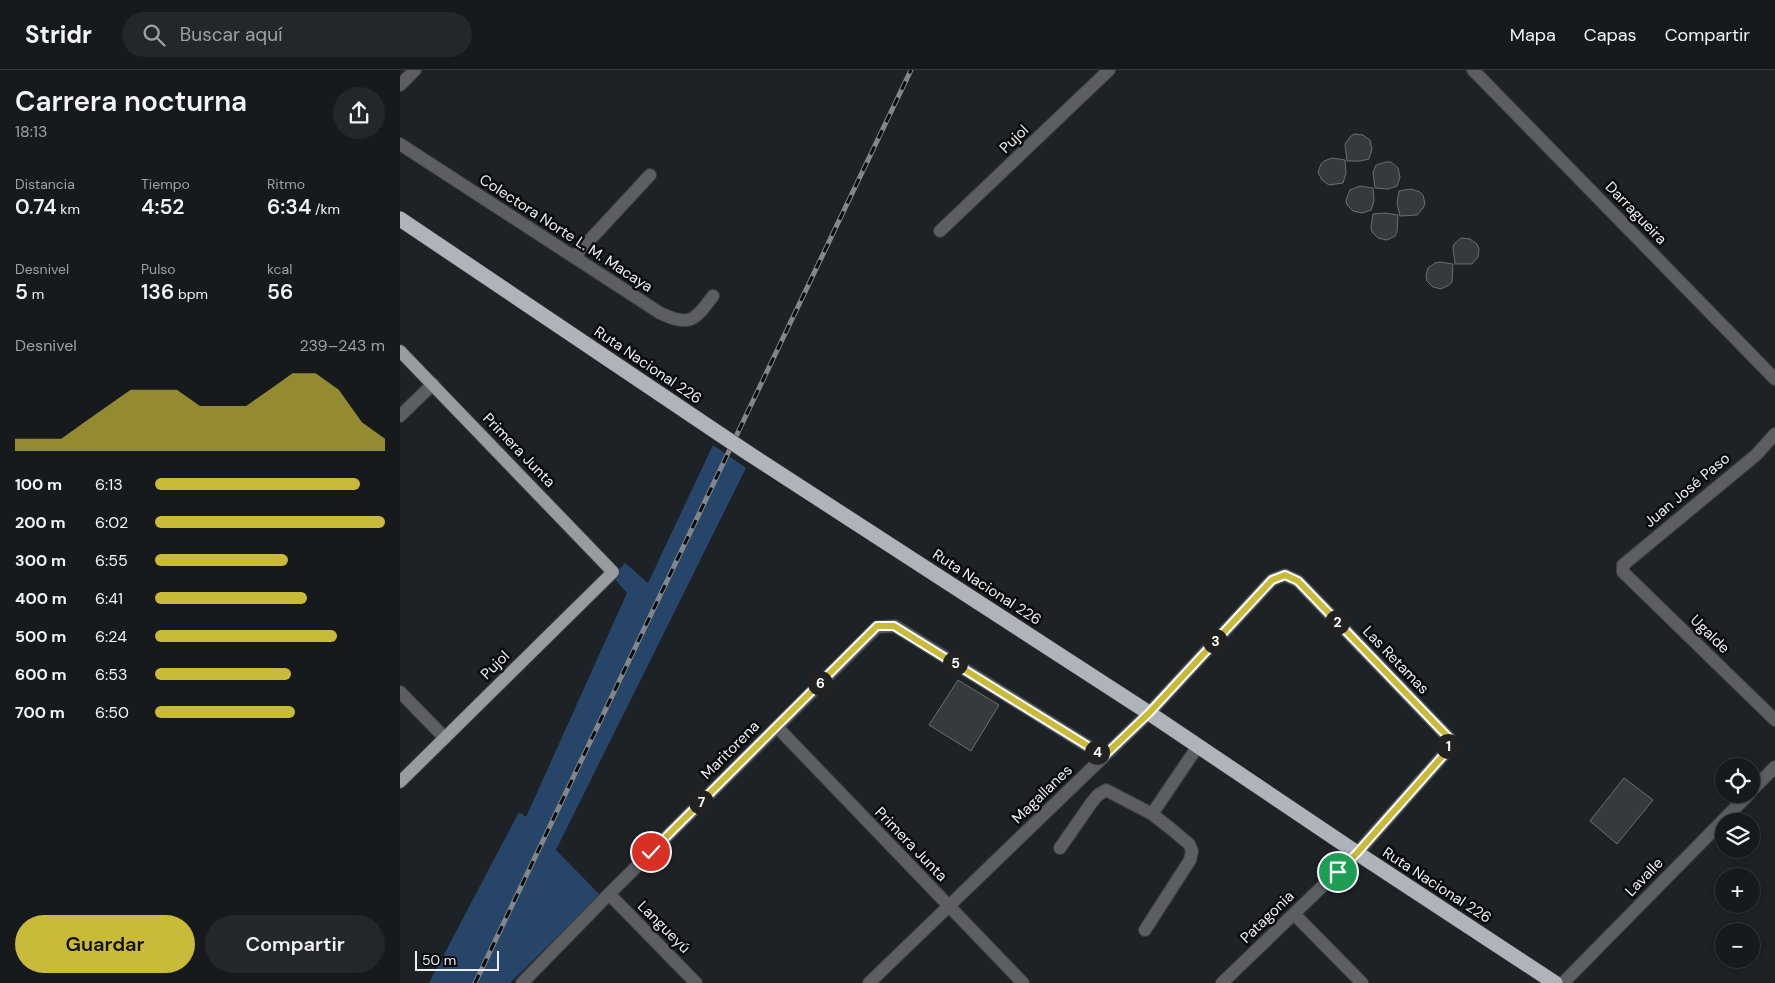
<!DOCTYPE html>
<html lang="es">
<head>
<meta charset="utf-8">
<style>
	body { margin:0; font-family:"DM Sans",sans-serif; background:#23272a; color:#f1f3f6; height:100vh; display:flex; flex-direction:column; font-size:19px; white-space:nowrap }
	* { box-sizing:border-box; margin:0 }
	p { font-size:16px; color:#9ea1a4 }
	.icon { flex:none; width:28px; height:28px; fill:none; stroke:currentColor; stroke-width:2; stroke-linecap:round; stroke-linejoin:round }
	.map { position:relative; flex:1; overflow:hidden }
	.panel { display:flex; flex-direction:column; background:#161a1d; width:400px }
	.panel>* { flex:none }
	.fabs { position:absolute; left:1315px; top:688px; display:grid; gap:10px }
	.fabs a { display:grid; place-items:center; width:45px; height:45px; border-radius:50%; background:#161a1d; box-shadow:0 2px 8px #0003,0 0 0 1px #35383b; font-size:25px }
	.scale { position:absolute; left:15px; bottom:12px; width:84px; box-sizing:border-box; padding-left:5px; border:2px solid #edf0f3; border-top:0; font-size:14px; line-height:18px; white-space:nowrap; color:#edf0f3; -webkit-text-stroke:4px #090b0d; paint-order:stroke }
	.pin { position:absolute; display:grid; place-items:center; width:42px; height:42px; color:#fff; margin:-21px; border:2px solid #fff; border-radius:50%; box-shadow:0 1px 5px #0007 }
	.km { position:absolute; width:25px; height:25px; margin:-12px; border-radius:50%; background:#222; color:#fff; font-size:14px; line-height:25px; text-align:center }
	.round { display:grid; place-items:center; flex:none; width:52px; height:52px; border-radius:26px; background:#23272a }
	.head { display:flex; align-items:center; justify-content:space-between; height:85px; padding:0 15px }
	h1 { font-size:28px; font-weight:600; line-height:38px }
	.stats { display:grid; grid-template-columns:repeat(3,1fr); gap:8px; height:85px; padding:5px 15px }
	.stats div { display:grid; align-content:center }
	.stats b { font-size:21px; font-weight:600 }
	.stats small { font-size:14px; font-weight:400 }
	.stats p { font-size:14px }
	.chart { height:140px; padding:10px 15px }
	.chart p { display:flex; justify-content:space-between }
	.chart svg { width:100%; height:90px; margin-top:5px; fill:#caba3a; opacity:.7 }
	.button { display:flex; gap:10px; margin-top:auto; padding:10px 15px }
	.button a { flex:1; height:58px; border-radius:30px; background:#caba3a; color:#111; font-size:20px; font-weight:600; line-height:58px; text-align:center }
	.button a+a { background:#23272a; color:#f1f3f6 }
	ul { padding:0 15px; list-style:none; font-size:16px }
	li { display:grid; grid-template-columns:80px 60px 1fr; align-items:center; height:38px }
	li i { height:12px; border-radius:6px; background:#caba3a }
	header { display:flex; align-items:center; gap:30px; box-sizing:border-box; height:70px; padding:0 25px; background:#161a1d; border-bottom:1px solid #35383b }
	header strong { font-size:24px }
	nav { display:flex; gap:28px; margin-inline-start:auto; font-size:18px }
	.search { width:350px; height:45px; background:#23272a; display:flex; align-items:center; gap:12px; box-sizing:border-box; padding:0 18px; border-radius:28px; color:#9ea1a4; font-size:19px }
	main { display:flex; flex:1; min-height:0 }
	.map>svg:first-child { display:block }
	.green { fill:#264568 }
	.building { fill:#353a3f; stroke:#686e74 }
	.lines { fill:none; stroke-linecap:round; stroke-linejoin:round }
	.minor-casing { stroke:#3a3f44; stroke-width:14 }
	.major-casing { stroke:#3a3f44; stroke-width:14 }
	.highway-casing { stroke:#3a3f44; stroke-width:16 }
	.minor { stroke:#5c5e61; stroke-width:12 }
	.major { stroke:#979ca1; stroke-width:12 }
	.highway { stroke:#aeb4ba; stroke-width:15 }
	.rail-casing { stroke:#83878b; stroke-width:5 }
	.rail { stroke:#090b0d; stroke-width:3; stroke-dasharray:9; stroke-linecap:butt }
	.highway-bridge-casing { stroke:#3a3f44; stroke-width:16; stroke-linecap:butt }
	.highway-bridge { stroke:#aeb4ba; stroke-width:15 }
	.route-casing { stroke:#fff; stroke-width:10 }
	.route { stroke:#caba3a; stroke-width:6 }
	.labels { text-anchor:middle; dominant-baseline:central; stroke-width:5; stroke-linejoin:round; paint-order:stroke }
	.street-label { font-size:15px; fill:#edf0f3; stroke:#090b0d }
</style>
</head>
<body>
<header>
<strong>Stridr</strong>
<div class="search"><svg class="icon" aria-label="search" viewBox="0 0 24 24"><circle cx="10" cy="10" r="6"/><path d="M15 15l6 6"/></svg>Buscar aquí</div>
<nav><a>Mapa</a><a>Capas</a><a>Compartir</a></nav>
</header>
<main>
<section class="panel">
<div class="head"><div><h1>Carrera nocturna</h1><p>18:13</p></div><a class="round"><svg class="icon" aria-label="share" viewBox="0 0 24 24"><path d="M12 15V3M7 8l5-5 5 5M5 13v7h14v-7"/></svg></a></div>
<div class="stats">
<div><p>Distancia</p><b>0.74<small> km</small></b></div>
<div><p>Tiempo</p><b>4:52</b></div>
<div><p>Ritmo</p><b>6:34<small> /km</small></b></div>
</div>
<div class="stats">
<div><p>Desnivel</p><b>5<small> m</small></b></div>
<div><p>Pulso</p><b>136<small> bpm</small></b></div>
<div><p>kcal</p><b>56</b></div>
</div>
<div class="chart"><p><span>Desnivel</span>239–243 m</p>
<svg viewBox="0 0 160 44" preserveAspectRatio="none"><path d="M0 44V38L10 38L20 38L30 30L40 22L50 14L60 14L70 14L80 22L90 22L100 22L110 14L120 6L130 6L140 14L150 30L160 38V44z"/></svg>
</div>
<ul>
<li><b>100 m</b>6:13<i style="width:89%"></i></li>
<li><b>200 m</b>6:02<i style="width:100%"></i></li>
<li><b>300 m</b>6:55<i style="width:58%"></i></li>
<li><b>400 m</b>6:41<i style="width:66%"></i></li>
<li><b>500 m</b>6:24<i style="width:79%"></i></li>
<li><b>600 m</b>6:53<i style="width:59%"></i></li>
<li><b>700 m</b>6:50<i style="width:61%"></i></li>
</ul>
<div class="button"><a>Guardar</a><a>Compartir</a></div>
</section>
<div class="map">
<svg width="1375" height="913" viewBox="0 0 1375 913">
	<rect width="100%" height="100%" fill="#1d2227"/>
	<polygon class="green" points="313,375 346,398 156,780 200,825 110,913 29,913 119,742 126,747 227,523 213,507 225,493 248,513"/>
	<g class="building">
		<polygon points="954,64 963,65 970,70 972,79 969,89 960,91 947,91 945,74 950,67"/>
		<polygon points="932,88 945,90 946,103 943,113 929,115 922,110 918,102 921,94 924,91"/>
		<polygon points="986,92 991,92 998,98 1000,107 997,116 988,119 975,118 973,102 976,95"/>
		<polygon points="960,116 973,118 974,131 971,140 962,143 953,141 947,135 946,130 950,120"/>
		<polygon points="1011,119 1020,122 1023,125 1025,134 1023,138 1017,145 1000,146 997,133 999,121"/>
		<polygon points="985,143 998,145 997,162 995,166 987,170 978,168 972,162 971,157 973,144"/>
		<polygon points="1061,168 1070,169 1077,174 1079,179 1078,187 1072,194 1055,194 1053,178 1054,174"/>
		<polygon points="1040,192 1053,194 1052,212 1049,215 1041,219 1033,217 1027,211 1026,206 1028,198 1035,193"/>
		<polygon points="558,610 599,635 571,681 529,655"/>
		<polygon points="1224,708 1253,730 1217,774 1190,751"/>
	</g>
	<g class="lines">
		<defs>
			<g id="minor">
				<polyline points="1073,0 1375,309"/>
				<polyline points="0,15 15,0"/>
				<path d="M0,74L260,243C290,257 294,251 313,226"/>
				<polyline points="540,161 709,0"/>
				<polyline points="174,187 250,105"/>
				<polyline points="0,346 33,314"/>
				<polyline points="1375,364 1356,385 1223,495 1223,502 1375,650"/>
				<polyline points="0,622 45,668"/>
				<polyline points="377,657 623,913"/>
				<polyline points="1351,721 1375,697"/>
				<polyline points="752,744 798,676"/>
				<polyline points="660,778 692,732 698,725 706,720 752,744 770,758 789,774 792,781 790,790 745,860"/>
				<polyline points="209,824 296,913"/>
				<polyline points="894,844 962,913"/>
				<polyline points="122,913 209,824 477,557 495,556 704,686"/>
				<polyline points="469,913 749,643 872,510 885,505 898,511 1049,668 1048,680 957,783 822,913"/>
				<polyline points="1163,913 1349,724"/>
			</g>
			<polyline id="major" points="0,281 213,502 0,712"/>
			<g id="highway">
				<polyline points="0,149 321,365"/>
				<polyline points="348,383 749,643 957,783 1155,913"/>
			</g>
		</defs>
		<use href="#minor" class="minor-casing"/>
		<use href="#major" class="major-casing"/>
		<use href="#highway" class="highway-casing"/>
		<use href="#minor" class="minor"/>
		<use href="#major" class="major"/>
		<use href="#highway" class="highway"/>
		<defs>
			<polyline id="rail" points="75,913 511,0"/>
		</defs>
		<use href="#rail" class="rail-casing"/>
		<use href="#rail" class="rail"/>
		<defs>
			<polyline id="highway-bridge" points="321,365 348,383"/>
		</defs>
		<use href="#highway-bridge" class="highway-bridge-casing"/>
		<use href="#highway-bridge" class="highway-bridge"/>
	</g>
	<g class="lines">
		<defs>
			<polyline id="route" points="251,782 477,556 494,556 704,686 749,643 872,510 885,505 898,511 1049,668 1048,680 957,783 938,802"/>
		</defs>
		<use href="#route" class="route-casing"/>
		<use href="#route" class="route"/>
	</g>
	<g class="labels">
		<g class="street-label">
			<text transform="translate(614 69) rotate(-44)">Pujol</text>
			<text transform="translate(1236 143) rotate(46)">Darragueira</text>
			<text transform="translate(166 163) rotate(33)">Colectora Norte L. M. Macaya</text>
			<text transform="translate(248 295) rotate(34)">Ruta Nacional 226</text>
			<text transform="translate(119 380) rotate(46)">Primera Junta</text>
			<text transform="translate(1287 420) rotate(-40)">Juan José Paso</text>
			<text transform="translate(587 517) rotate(33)">Ruta Nacional 226</text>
			<text transform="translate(1310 564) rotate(44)">Ugalde</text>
			<text transform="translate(996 590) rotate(46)">Las Retamas</text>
			<text transform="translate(95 595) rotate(-45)">Pujol</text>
			<text transform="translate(330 680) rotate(-45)">Maritorena</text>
			<text transform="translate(642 724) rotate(-44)">Magallanes</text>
			<text transform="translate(511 774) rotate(46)">Primera Junta</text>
			<text transform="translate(1244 807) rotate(-46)">Lavalle</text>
			<text transform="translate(1037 815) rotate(33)">Ruta Nacional 226</text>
			<text transform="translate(867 847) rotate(-44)">Patagonia</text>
			<text transform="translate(264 857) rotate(45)">Langueyú</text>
		</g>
	</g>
</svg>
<div class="fabs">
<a><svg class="icon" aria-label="locate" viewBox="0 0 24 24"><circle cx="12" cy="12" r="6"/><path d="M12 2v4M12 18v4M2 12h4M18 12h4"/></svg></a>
<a><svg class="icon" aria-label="layers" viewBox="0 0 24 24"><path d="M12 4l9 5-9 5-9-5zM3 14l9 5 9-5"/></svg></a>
<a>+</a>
<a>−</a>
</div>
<div class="scale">50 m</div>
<div class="pin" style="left:938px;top:802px;background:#1e9e55"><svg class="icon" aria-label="arrive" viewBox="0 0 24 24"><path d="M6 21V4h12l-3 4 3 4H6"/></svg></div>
<div class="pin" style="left:251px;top:782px;background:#d93025"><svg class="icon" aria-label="check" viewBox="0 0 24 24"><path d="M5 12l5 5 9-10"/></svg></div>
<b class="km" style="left:1048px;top:676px">1</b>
<b class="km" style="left:937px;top:552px">2</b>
<b class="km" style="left:815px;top:571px">3</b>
<b class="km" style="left:697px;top:682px">4</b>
<b class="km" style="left:555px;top:593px">5</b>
<b class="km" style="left:420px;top:613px">6</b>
<b class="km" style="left:301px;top:732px">7</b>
</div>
</main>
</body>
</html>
